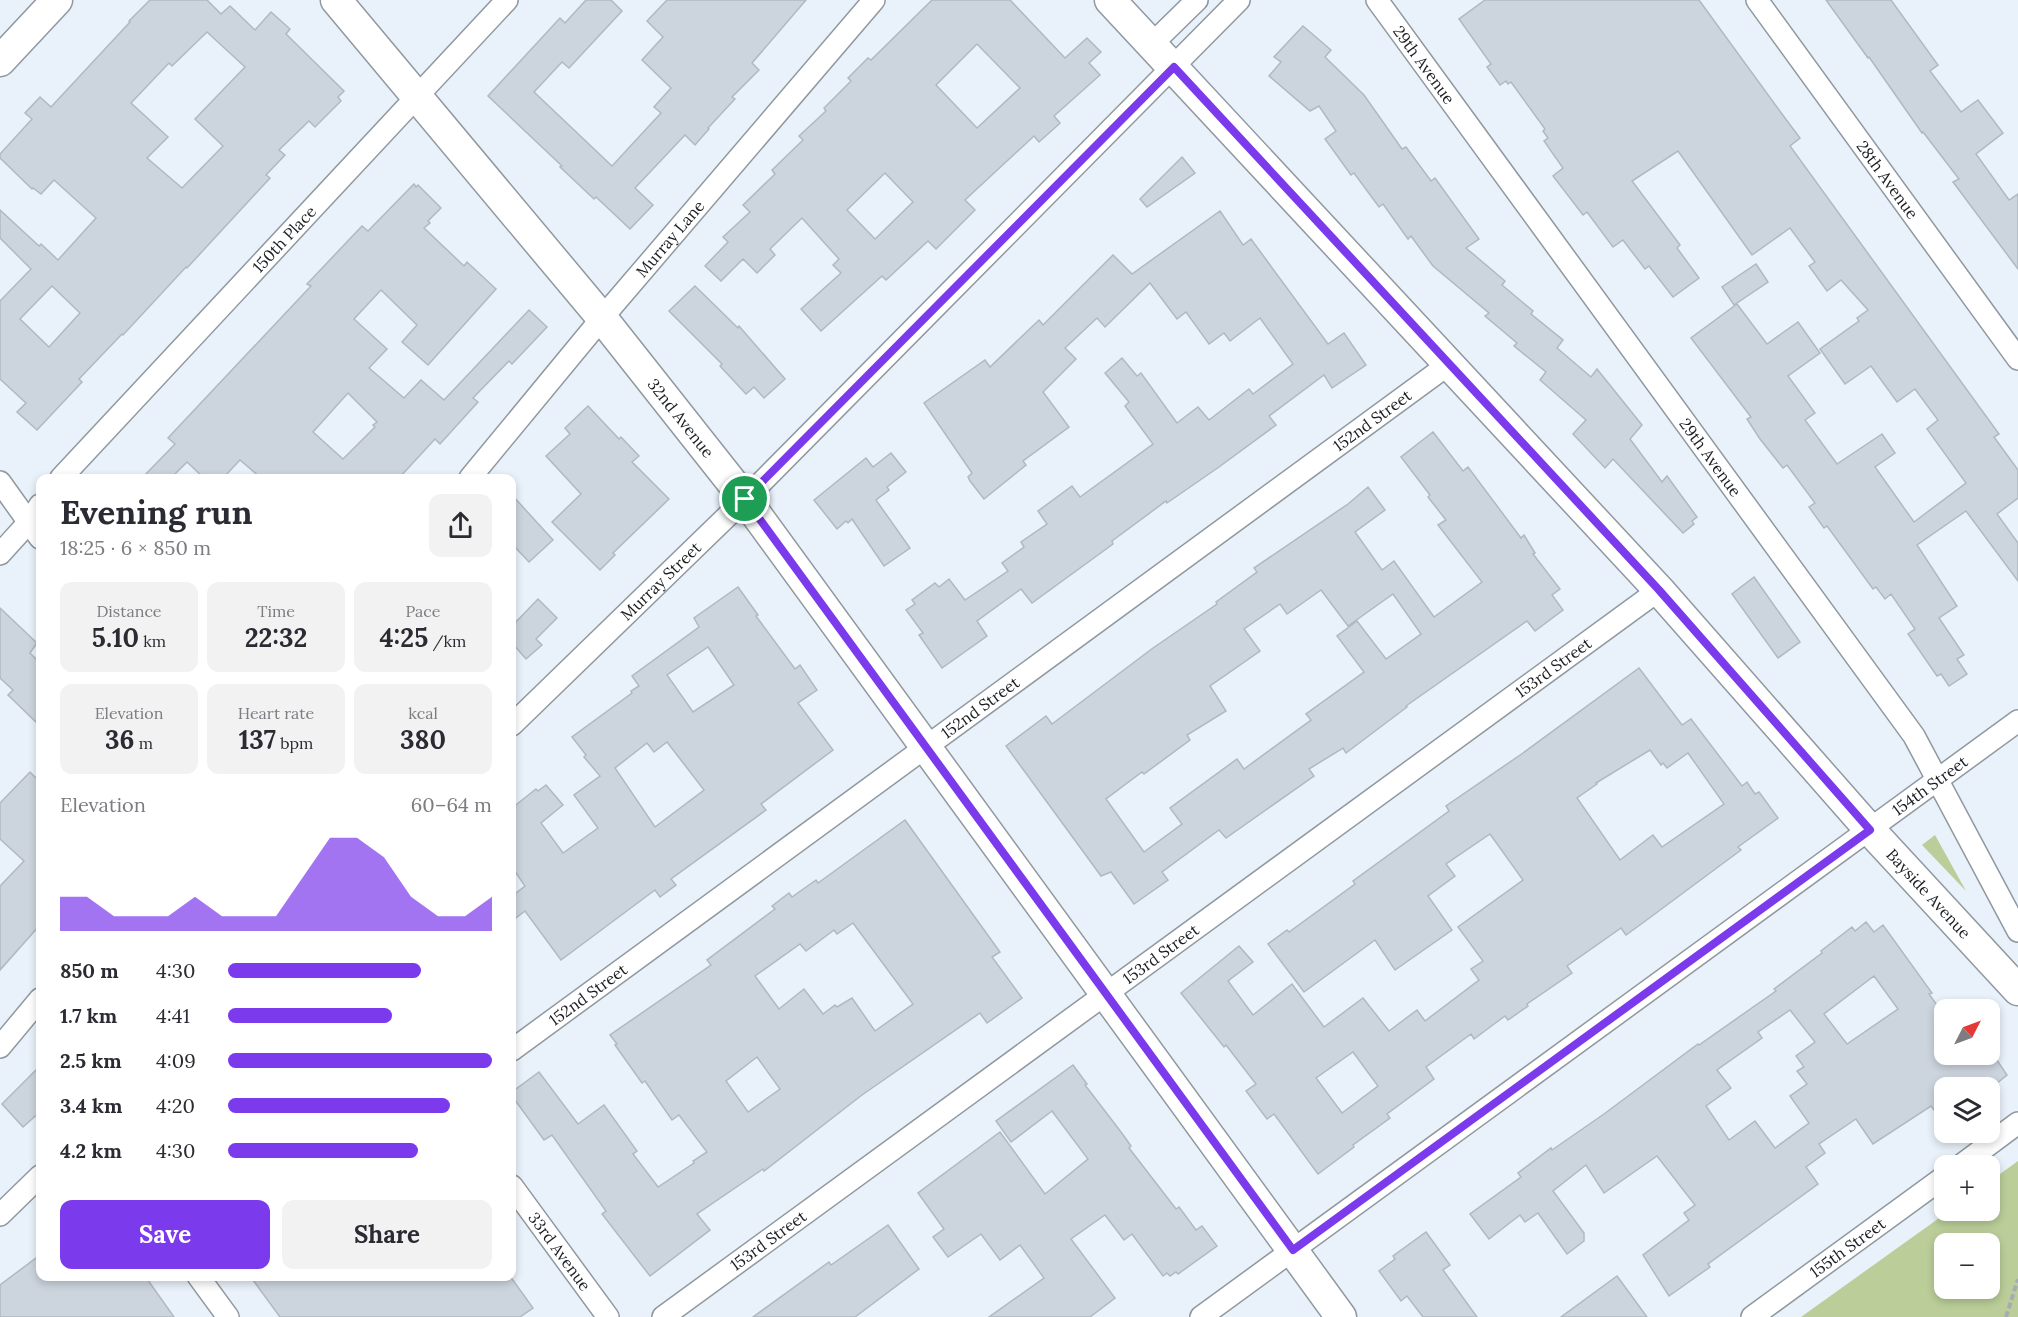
<!DOCTYPE html>
<html lang="en">
<head>
<meta charset="utf-8">
<style>
	body { margin:0; font-family:Lora,serif; background:#f2f2f3; color:#2b2b33; height:100vh; display:flex; flex-direction:column; font-size:22px; white-space:nowrap }
	* { box-sizing:border-box; margin:0 }
	p { font-size:20px; color:#7c7c81 }
	.icon { flex:none; width:33px; height:33px; fill:none; stroke:currentColor; stroke-width:2; stroke-linecap:round; stroke-linejoin:round }
	.map { position:relative; flex:1; overflow:hidden }
	.details { position:absolute; left:36px; top:474px; width:480px; height:807px; display:flex; flex-direction:column; background:#fff; border-radius:12px; box-shadow:0 3px 9px #0003 }
	.details>* { flex:none }
	.needle { width:39px; rotate:48deg }
	.tools { position:absolute; left:1934px; top:999px; display:grid; gap:12px }
	.tools a { display:grid; place-items:center; width:66px; height:66px; border-radius:12px; background:#fff; box-shadow:0 3px 9px #0003; font-size:30px }
	.pin { position:absolute; display:grid; place-items:center; width:51px; height:51px; color:#fff; margin:-26px; border:3px solid #fff; border-radius:50%; box-shadow:0 2px 6px #0007 }
	.round { display:grid; place-items:center; flex:none; width:63px; height:63px; border-radius:12px; background:#f2f2f3 }
	.headline { display:flex; align-items:center; justify-content:space-between; height:102px; padding:0 24px }
	h1 { font-size:33px; font-weight:800; line-height:45px }
	.stats { display:grid; grid-template-columns:repeat(3,1fr); gap:9px; height:102px; padding:6px 24px }
	.stats div { display:grid; align-content:center; border-radius:12px; background:#f2f2f3; text-align:center }
	.stats b { font-size:26px; font-weight:800 }
	.stats small { font-size:16px; font-weight:400 }
	.stats p { font-size:16px }
	.chart { height:168px; padding:12px 24px }
	.chart p { display:flex; justify-content:space-between }
	.chart svg { width:100%; height:108px; margin-top:6px; fill:#7c3aed; opacity:.7 }
	.action { display:flex; gap:12px; margin-top:auto; padding:12px 24px }
	.action a { flex:1; height:69px; border-radius:12px; background:#7c3aed; color:#fff; font-size:24px; font-weight:800; line-height:69px; text-align:center }
	.action a+a { background:#f2f2f3; color:#2b2b33 }
	ul { padding:0 24px; list-style:none; font-size:20px }
	li { display:grid; grid-template-columns:96px 72px 1fr; align-items:center; height:45px }
	li i { height:15px; border-radius:8px; background:#7c3aed }
	.map>svg:first-child { display:block }
	.green { fill:#bbce99; fill-rule:evenodd }
	.building { fill:#ccd4dd; stroke:#b0b8c1; stroke-width:1.5; fill-rule:evenodd }
	.lines { fill:none; stroke-linecap:round; stroke-linejoin:round }
	.street-casing { stroke:#9098a0; stroke-width:24 }
	.secondary-casing { stroke:#9098a0; stroke-width:33 }
	.path { stroke:#a6acb3; stroke-width:4; stroke-dasharray:6 3; stroke-linecap:butt }
	.street { stroke:#fff; stroke-width:21 }
	.secondary { stroke:#fff; stroke-width:30 }
	.route-casing { stroke:#fff; stroke-width:12 }
	.route { stroke:#7c3aed; stroke-width:8 }
	.labels { text-anchor:middle; dominant-baseline:central; stroke-width:4.5; stroke-linejoin:round; paint-order:stroke }
	.street-label { font-size:16px; fill:#1b1d21; stroke:#fdfdfd }
</style>
</head>
<body>
<div class="map">
<svg width="2018" height="1317" viewBox="0 0 2018 1317">
	<rect width="100%" height="100%" fill="#e9f1fa"/>
	<g class="green">
		<polygon points="1935,835 1966,891 1922,845"/>
		<path d="M2018,1161V1317H1801L1949,1211L1989,1210V1182ZM1944,1244H1989V1288H1944Z"/>
	</g>
	<g class="building">
		<path d="M150,0H207L221,14L230,6L255,30L271,12L290,29L286,34L344,91L338,97L341,101L315,127L309,121L279,150L285,155L266,175L270,178L187,268L186,267L123,335L122,334L79,379L82,382L37,430L17,412L26,403L0,379V301L31,269L0,238V210L39,246L41,244L58,260L96,218L54,180L41,194L33,188L32,189L0,158V154L32,119L25,113L40,97L51,107L130,22L129,21ZM207,32L245,67L195,119L223,146L182,188L147,158L168,137L131,103L169,63L172,66ZM52,286L80,313L49,347L20,319Z"/>
		<polygon points="586,0 611,0 622,11 569,68 562,62 534,92 612,166 661,113 654,107 671,88 642,60 663,37 647,21 667,0 806,0 752,63 759,70 732,97 735,99 708,128 709,129 695,145 685,135 635,188 653,205 630,229 596,197 594,199 560,167 562,166 488,96 560,18 565,23"/>
		<path d="M932,0H1010L1065,58L1087,38L1101,52L1089,63L1100,75L1054,116L1060,123L1058,125L1039,142L1034,136L965,200L975,210L936,249L928,241L886,280L882,276L821,331L801,309L841,273L833,265L839,259L802,218L770,249L775,255L757,273L743,259L721,281L705,266L728,242L723,237L750,212L743,205L775,174L772,170L803,140L799,136L826,111L824,108L851,81L848,78L868,58L871,60ZM977,44L1020,88L977,128L936,85ZM885,173L913,202L875,239L847,210Z"/>
		<polygon points="1485,0 1699,0 1782,114 1800,138 1790,146 1999,434 1994,437 2018,470 2018,498 1997,514 2018,543 2018,581 1966,511 1917,545 1957,606 1939,618 1964,655 1957,659 1967,674 1949,686 1941,674 1937,676 1908,634 1915,629 1891,594 1885,599 1876,587 1873,589 1827,526 1824,528 1809,507 1815,503 1787,465 1783,468 1760,439 1747,419 1751,417 1691,338 1737,304 1767,344 1798,322 1820,353 1788,376 1815,413 1805,420 1837,464 1882,434 1895,453 1875,467 1914,522 1966,483 1927,429 1938,420 1915,389 1897,402 1871,366 1845,384 1820,349 1859,321 1857,318 1868,310 1841,280 1827,291 1809,266 1815,262 1790,228 1752,255 1678,151 1632,181 1680,245 1677,248 1699,278 1673,297 1649,266 1645,269 1623,240 1613,247 1587,212 1583,215 1553,176 1563,168 1544,141 1548,138 1543,131 1545,129 1511,82 1508,84 1506,81 1500,85 1487,67 1491,64 1459,19"/>
		<polygon points="1826,0 1891,0 1938,65 1930,71 1961,112 1978,100 2003,133 1976,154 2009,200 2018,194 2018,269 1953,182 1959,179 1923,132 1922,133 1869,57 1868,58"/>
		<polygon points="1303,26 1331,50 1325,57 1364,95 1402,149 1406,147 1431,181 1435,178 1479,239 1466,248 1505,281 1502,285 1533,311 1531,314 1563,340 1557,348 1591,377 1597,369 1642,425 1630,439 1662,482 1667,476 1697,517 1692,521 1694,524 1683,533 1613,459 1605,468 1573,434 1586,420 1540,380 1546,372 1514,346 1517,343 1485,316 1489,313 1433,266 1411,236 1408,239 1383,204 1379,207 1354,173 1351,175 1325,139 1336,131 1319,106 1310,111 1269,76 1281,62 1274,57"/>
		<polygon points="1182,157 1195,173 1147,207 1140,199"/>
		<path d="M414,184L416,187L418,185L441,208L428,221L430,223L424,228L464,266L467,262L496,289L428,365L402,342L417,325L381,290L354,319L387,349L369,368L404,398L421,380L444,400L529,310L547,327L512,364L509,361L473,398L478,402L440,444L435,439L399,478H261L240,460L223,478H204L187,462L171,478H142L175,444L168,438L311,286L307,284L362,226L368,231ZM348,393L377,422L373,425L375,427L343,459L313,432Z"/>
		<polygon points="1220,211 1243,245 1251,239 1328,344 1344,333 1366,365 1332,388 1324,375 1269,416 1276,425 1219,467 1167,503 1166,501 1112,541 1113,544 1032,603 1021,589 977,621 987,636 942,668 919,635 923,633 906,610 915,604 912,600 935,583 939,587 949,579 965,600 1008,571 1002,563 1024,547 1021,542 1047,524 1038,511 1072,486 1080,497 1153,444 1125,406 1129,402 1105,373 1122,358 1137,376 1141,373 1177,423 1198,407 1209,420 1249,389 1253,394 1293,364 1260,318 1230,341 1224,333 1209,344 1186,312 1177,319 1150,283 1105,327 1097,318 1065,348 1076,359 1043,392 1069,427 1023,461 1026,465 984,499 970,481 968,477 972,473 924,403 985,360 990,367 1039,320 1043,325 1113,255 1132,274"/>
		<polygon points="1756,264 1768,282 1734,305 1722,287"/>
		<polygon points="695,286 738,328 739,326 785,379 764,398 754,387 746,394 720,366 722,364 669,311"/>
		<polygon points="588,406 619,439 621,437 639,456 632,462 669,499 613,553 615,555 600,570 552,522 581,494 546,456 570,434 565,428"/>
		<path d="M1433,432L1463,471L1468,467L1521,538L1524,535L1535,553L1533,554L1560,589L1552,595L1563,610L1535,631L1527,621L1406,706L1407,707L1346,753L1343,748L1309,769L1314,776L1226,838L1219,830L1162,872L1168,880L1134,904L1111,872L1101,876L1006,746L1046,716L1052,724L1153,648L1217,604L1216,602L1257,572L1254,568L1348,504L1368,487L1385,510L1355,532L1382,570L1394,561L1434,617L1482,582L1438,525L1446,520L1428,497L1430,495L1401,457ZM1321,590L1348,626L1393,594L1421,634L1386,659L1357,621L1337,636L1364,672L1306,714L1311,720L1244,769L1237,759L1170,808L1182,824L1144,852L1106,799L1142,772L1144,774L1190,740L1187,735L1226,711L1210,686L1260,651L1244,629L1280,604L1287,614Z"/>
		<polygon points="891,453 906,472 887,487 889,490 876,500 910,548 884,566 852,519 848,523 846,521 837,529 814,500 866,458 873,467"/>
		<polygon points="512,495 553,540 529,562 512,544"/>
		<polygon points="1754,577 1800,642 1778,658 1732,594"/>
		<path d="M738,587L758,615L756,616L795,669L800,665L817,690L798,703L833,750L761,804L766,810L671,879L676,885L660,897L655,890L561,960L525,911L512,921V896L525,886L512,867V808L536,789L538,791L546,785L563,805L541,823L563,853L598,828L574,795L600,776L584,757L586,755L572,737L632,693L631,691L639,686L632,676L699,627L694,618ZM708,647L734,685L693,712L667,675ZM667,742L704,790L655,827L615,768L647,743L654,752Z"/>
		<polygon points="538,599 557,618 536,639 542,645 526,659 512,643 512,626"/>
		<polygon points="0,608 37,643 30,653 40,663 40,726 8,695 13,690 0,678"/>
		<path d="M1639,668L1682,725L1691,719L1742,786L1747,782L1755,794L1759,792L1778,818L1738,847L1741,850L1644,922L1626,935L1621,928L1567,966L1572,973L1527,1004L1528,1006L1508,1020L1505,1016L1474,1039L1471,1034L1426,1067L1434,1079L1387,1114L1390,1118L1353,1145L1354,1147L1318,1174L1274,1114L1267,1119L1246,1091L1256,1084L1226,1045L1224,1047L1181,993L1239,946L1253,962L1228,981L1253,1015L1292,984L1324,1027L1363,998L1389,1031L1417,1010L1425,1021L1479,980L1471,969L1483,961L1458,927L1523,880L1490,834L1446,864L1455,876L1428,896L1452,930L1395,970L1375,940L1304,992L1268,944L1287,930L1289,932L1355,884L1353,881L1449,811L1446,806L1523,753ZM1650,750L1661,765L1663,763L1667,768L1688,753L1724,804L1662,847L1653,835L1620,860L1577,798L1597,784L1596,783ZM1353,1052L1378,1086L1342,1113L1316,1078Z"/>
		<polygon points="30,772 40,782 40,925 0,970 0,886 24,861 0,839 0,803"/>
		<path d="M905,820L1000,952L992,957L1022,998L987,1023L980,1013L862,1095L764,1171L763,1169L697,1214L710,1230L650,1276L602,1214L606,1211L552,1135L544,1140L512,1096V1092L539,1072L578,1124L604,1105L637,1151L633,1154L658,1187L694,1163L693,1161L707,1152L679,1115L672,1120L645,1081L642,1083L615,1045L617,1044L610,1035L711,965L707,960L775,909L772,906L789,893L792,897L816,880L818,883ZM853,923L913,1004L875,1031L852,998L837,1007L835,1005L823,1014L804,989L779,1009L755,976L800,944L806,951L834,930L837,934ZM757,1057L780,1089L748,1112L726,1081Z"/>
		<path d="M1866,922L1874,932L1883,925L1932,993L1929,994L1944,1015V1054H1993L2007,1075L1991,1088H1944V1123L1931,1106L1873,1144L1856,1119L1819,1144L1825,1153L1806,1167L1818,1184L1708,1264L1710,1267L1669,1296L1643,1255L1689,1220L1684,1213L1695,1205L1657,1156L1604,1193L1586,1165L1553,1191L1584,1233V1241L1567,1254L1538,1213L1525,1222L1520,1215L1489,1239L1470,1214L1521,1177L1518,1173L1551,1148L1552,1150L1604,1114L1698,1044L1699,1045L1776,991L1774,989L1822,953L1821,951L1852,927L1855,931ZM1874,976L1898,1009L1847,1044L1824,1014ZM1790,1010L1815,1042L1796,1056L1804,1067L1797,1071L1807,1084L1790,1096L1809,1123L1775,1148L1755,1121L1729,1140L1706,1106L1731,1088L1717,1070L1762,1038L1758,1032Z"/>
		<polygon points="1073,1065 1087,1084 1085,1085 1121,1132 1131,1146 1129,1148 1176,1209 1179,1207 1196,1230 1202,1226 1217,1246 1178,1274 1176,1272 1170,1276 1167,1273 1163,1276 1132,1234 1124,1240 1105,1215 1071,1239 1115,1298 1090,1317 989,1317 1044,1278 1020,1245 1000,1260 981,1234 948,1257 933,1237 944,1229 918,1193 1000,1132 1045,1194 1088,1159 1052,1111 1011,1142 996,1121"/>
		<polygon points="40,1066 40,1112 23,1127 2,1104"/>
		<polygon points="888,1225 919,1269 855,1317 753,1317 829,1262 831,1265"/>
		<polygon points="1426,1232 1450,1265 1443,1270 1477,1317 1423,1317 1407,1296 1401,1301 1379,1271 1395,1259 1393,1256"/>
		<polygon points="40,1255 40,1276 145,1276 174,1317 0,1317 0,1285"/>
		<polygon points="250,1276 510,1276 533,1308 520,1317 280,1317"/>
		<polygon points="1617,1276 1647,1317 1561,1317"/>
	</g>
	<g class="lines">
		<defs>
			<g id="street">
				<path id="s1" d="M1377,0L1914,736L2018,931"/>
				<path id="s2" d="M1757,0L2018,359"/>
				<polyline points="1152,44 1197,0"/>
				<path id="s3" d="M61,478L507,0"/>
				<path id="s4" d="M470,478L602,318L874,0"/>
				<polyline points="0,482 40,538"/>
				<polyline points="0,554 29,522 40,505"/>
				<path id="s5" d="M512,725L745,499L1239,0"/>
				<polyline points="0,1047 40,999"/>
				<path id="s6" d="M512,1050L1449,364"/>
				<polyline points="1960,1166 2018,1123"/>
				<path id="s7" d="M512,1186L608,1317"/>
				<polyline points="0,1215 40,1176"/>
				<polyline points="198,1276 228,1317"/>
				<path id="s8" d="M663,1317L1659,590"/>
				<path id="s9" d="M1201,1317L2018,721"/>
				<path id="s10" d="M1752,1317L1944,1177"/>
			</g>
			<g id="secondary">
				<path id="s11" d="M336,0L602,318L745,499L1341,1317"/>
				<path id="s12" d="M1110,0L1659,590L1870,830L2018,990"/>
				<polyline points="0,61 57,0"/>
			</g>
		</defs>
		<use href="#street" class="street-casing"/>
		<use href="#secondary" class="secondary-casing"/>
		<polyline class="path" points="2006,1317 2018,1279"/>
		<use href="#street" class="street"/>
		<use href="#secondary" class="secondary"/>
	</g>
	<g class="lines">
		<defs>
			<polygon id="route" points="1174,67 1659,590 1870,830 1293,1250 745,499"/>
		</defs>
		<use href="#route" class="route-casing"/>
		<use href="#route" class="route"/>
	</g>
	<g class="labels">
		<g class="street-label">
			<text stroke="none"><textPath href="#s1" startOffset="80">29th Avenue</textPath></text>
			<text stroke="none"><textPath href="#s2" startOffset="222">28th Avenue</textPath></text>
			<text stroke="none"><textPath href="#s4" startOffset="312">Murray Lane</textPath></text>
			<text stroke="none"><textPath href="#s3" startOffset="327">150th Place</textPath></text>
			<text stroke="none"><textPath href="#s11" startOffset="542">32nd Avenue</textPath></text>
			<text stroke="none"><textPath href="#s6" startOffset="1066">152nd Street</textPath></text>
			<text stroke="none"><textPath href="#s1" startOffset="566">29th Avenue</textPath></text>
			<text stroke="none"><textPath href="#s5" startOffset="207">Murray Street</textPath></text>
			<text stroke="none"><textPath href="#s8" startOffset="1102">153rd Street</textPath></text>
			<text stroke="none"><textPath href="#s6" startOffset="580">152nd Street</textPath></text>
			<text stroke="none"><textPath href="#s9" startOffset="902">154th Street</textPath></text>
			<text stroke="none"><textPath href="#s12" startOffset="1212">Bayside Avenue</textPath></text>
			<text stroke="none"><textPath href="#s8" startOffset="616">153rd Street</textPath></text>
			<text stroke="none"><textPath href="#s6" startOffset="94">152nd Street</textPath></text>
			<text stroke="none"><textPath href="#s8" startOffset="130">153rd Street</textPath></text>
			<text stroke="none"><textPath href="#s10" startOffset="118">155th Street</textPath></text>
			<text stroke="none"><textPath href="#s7" startOffset="81">33rd Avenue</textPath></text>
		</g>
	</g>
</svg>
<div class="tools">
<a><svg class="needle" viewBox="-14 -14 28 28"><path d="M0-13l5 13h-10z" fill="#e53935"/><path d="M0 13l5-13h-10z" fill="#7c7c81"/></svg></a>
<a><svg class="icon" aria-label="layers" viewBox="0 0 24 24"><path d="M12 4l9 5-9 5-9-5zM3 14l9 5 9-5"/></svg></a>
<a>+</a>
<a>−</a>
</div>
<div class="pin" style="left:745px;top:499px;background:#1e9e55"><svg class="icon" aria-label="arrive" viewBox="0 0 24 24"><path d="M6 21V4h12l-3 4 3 4H6"/></svg></div>
<section class="details">
<div class="headline"><div><h1>Evening run</h1><p>18:25 · 6 × 850 m</p></div><a class="round"><svg class="icon" aria-label="share" viewBox="0 0 24 24"><path d="M12 15V3M7 8l5-5 5 5M5 13v7h14v-7"/></svg></a></div>
<div class="stats">
<div><p>Distance</p><b>5.10<small> km</small></b></div>
<div><p>Time</p><b>22:32</b></div>
<div><p>Pace</p><b>4:25<small> /km</small></b></div>
</div>
<div class="stats">
<div><p>Elevation</p><b>36<small> m</small></b></div>
<div><p>Heart rate</p><b>137<small> bpm</small></b></div>
<div><p>kcal</p><b>380</b></div>
</div>
<div class="chart"><p><span>Elevation</span>60–64 m</p>
<svg viewBox="0 0 160 44" preserveAspectRatio="none"><path d="M0 44V30L10 30L20 38L30 38L40 38L50 30L60 38L70 38L80 38L90 22L100 6L110 6L120 14L130 30L140 38L150 38L160 30V44z"/></svg>
</div>
<ul>
<li><b>850 m</b>4:30<i style="width:73%"></i></li>
<li><b>1.7 km</b>4:41<i style="width:62%"></i></li>
<li><b>2.5 km</b>4:09<i style="width:100%"></i></li>
<li><b>3.4 km</b>4:20<i style="width:84%"></i></li>
<li><b>4.2 km</b>4:30<i style="width:72%"></i></li>
</ul>
<div class="action"><a>Save</a><a>Share</a></div>
</section>
</div>
</body>
</html>
